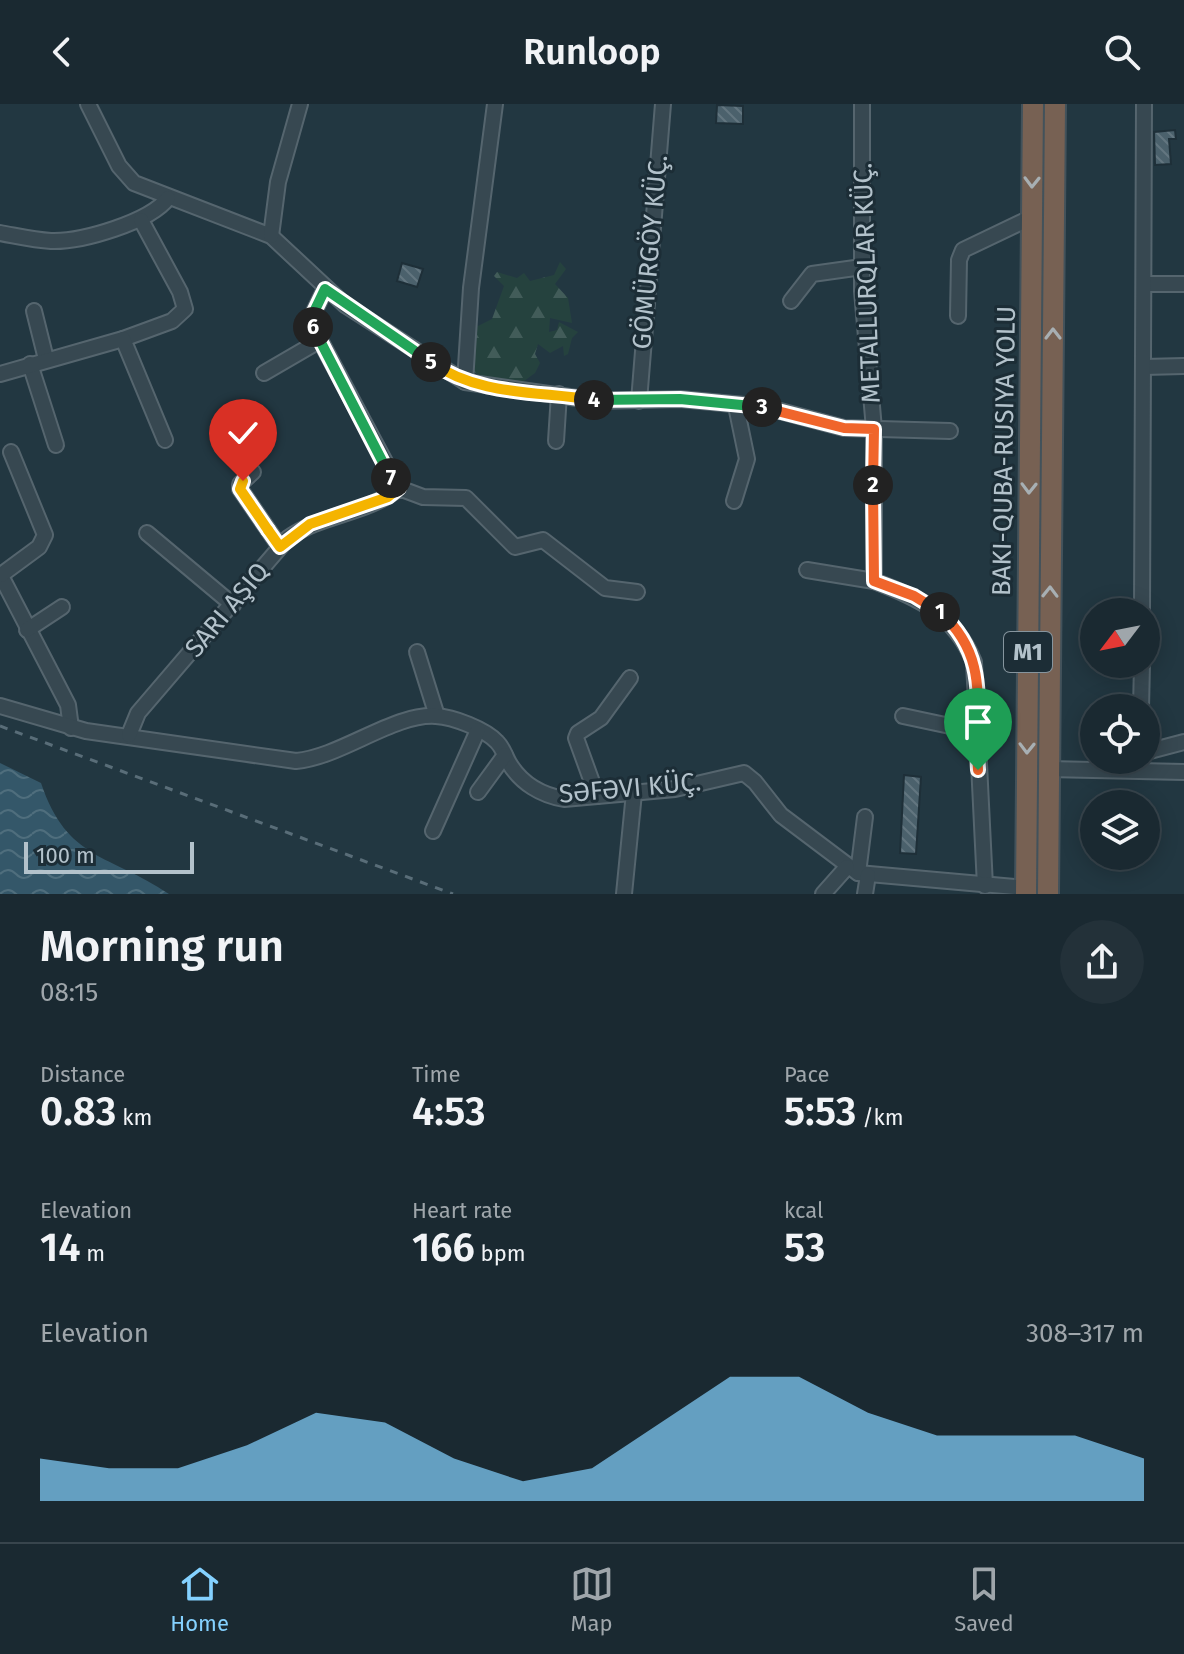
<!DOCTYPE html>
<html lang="en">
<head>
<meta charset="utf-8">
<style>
	body { margin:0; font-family:"Fira Sans",sans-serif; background:#233139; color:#f1f3f6; height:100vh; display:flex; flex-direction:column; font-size:30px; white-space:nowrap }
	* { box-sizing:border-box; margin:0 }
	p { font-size:26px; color:#9fa6ab }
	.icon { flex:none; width:44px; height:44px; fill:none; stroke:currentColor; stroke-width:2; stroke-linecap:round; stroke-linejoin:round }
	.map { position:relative; height:790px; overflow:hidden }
	.panel { display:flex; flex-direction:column; background:#1a2931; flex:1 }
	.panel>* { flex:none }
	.needle { width:52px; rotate:238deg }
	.tools { position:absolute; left:1080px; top:494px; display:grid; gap:16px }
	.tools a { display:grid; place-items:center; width:80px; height:80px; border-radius:50%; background:#1a2931; box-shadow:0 4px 20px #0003,0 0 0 2px #38454d; font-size:40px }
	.scale { position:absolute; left:24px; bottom:20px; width:170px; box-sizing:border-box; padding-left:8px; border:4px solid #b3c2cb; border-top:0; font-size:22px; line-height:28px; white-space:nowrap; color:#b3c2cb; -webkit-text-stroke:6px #1c2d36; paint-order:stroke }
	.pin { position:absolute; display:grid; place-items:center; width:68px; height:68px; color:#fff; margin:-82px -34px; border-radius:50% 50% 50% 0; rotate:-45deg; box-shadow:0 0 8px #0007 }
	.pin .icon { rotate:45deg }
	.km { position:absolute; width:40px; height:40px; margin:-20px; border-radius:50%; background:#222; color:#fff; font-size:22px; line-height:40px; text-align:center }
	.round { display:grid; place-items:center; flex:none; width:84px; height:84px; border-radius:42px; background:#233139 }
	.overview { display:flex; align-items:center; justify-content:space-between; height:136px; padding:0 40px }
	h1 { font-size:44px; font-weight:600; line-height:60px }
	.figures { display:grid; grid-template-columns:repeat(3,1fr); gap:12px; height:136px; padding:8px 40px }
	.figures div { display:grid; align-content:center }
	.figures b { font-size:40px; font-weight:600 }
	.figures small { font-size:22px; font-weight:400 }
	.figures p { font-size:22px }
	.chart { height:224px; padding:16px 40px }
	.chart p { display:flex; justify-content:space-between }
	.chart svg { width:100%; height:144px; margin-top:8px; fill:#84d1ff; opacity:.7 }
	header { display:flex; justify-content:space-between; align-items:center; height:104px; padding:0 40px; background:#1a2931; font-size:36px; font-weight:600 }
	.dock { display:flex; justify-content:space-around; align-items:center; height:112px; border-top:2px solid #38454d; background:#1a2931; font-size:22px; color:#9fa6ab }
	.dock a { display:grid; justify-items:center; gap:4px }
	.dock .on { color:#84d1ff }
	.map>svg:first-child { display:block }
	.forest { fill:url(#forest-firs) }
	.water { fill:url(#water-waves) }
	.building { fill:url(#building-back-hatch); stroke:#1e2f38; stroke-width:2 }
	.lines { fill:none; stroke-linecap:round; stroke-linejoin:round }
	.minor-casing { stroke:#55656e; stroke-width:18 }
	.highway-casing { stroke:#42525b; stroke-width:24 }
	.minor { stroke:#374851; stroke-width:14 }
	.highway { stroke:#776153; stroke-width:20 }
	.rail { stroke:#596d78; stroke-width:3; stroke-dasharray:8 8; stroke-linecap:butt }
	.oneway { stroke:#a7afb3 }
	.split-1-casing { stroke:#fff; stroke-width:16 }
	.split-2-casing { stroke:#fff; stroke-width:16 }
	.split-3-casing { stroke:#fff; stroke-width:16 }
	.split-4-casing { stroke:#fff; stroke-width:16 }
	.split-5-casing { stroke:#fff; stroke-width:16 }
	.split-6-casing { stroke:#fff; stroke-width:16 }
	.split-7-casing { stroke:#fff; stroke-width:16 }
	.split-8-casing { stroke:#fff; stroke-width:16 }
	.split-9-casing { stroke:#fff; stroke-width:16 }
	.split-1 { stroke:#f0652b; stroke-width:10 }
	.split-2 { stroke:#f0652b; stroke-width:10 }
	.split-3 { stroke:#f0652b; stroke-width:10 }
	.split-4 { stroke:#22a559; stroke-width:10 }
	.split-5 { stroke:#f5b400; stroke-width:10 }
	.split-6 { stroke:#22a559; stroke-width:10 }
	.split-7 { stroke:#22a559; stroke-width:10 }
	.split-8 { stroke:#f5b400; stroke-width:10 }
	.split-9 { stroke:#f5b400; stroke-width:10 }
	.labels { text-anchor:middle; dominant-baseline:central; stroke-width:6; stroke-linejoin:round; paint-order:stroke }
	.shield { fill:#1c2d36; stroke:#86959e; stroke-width:2 }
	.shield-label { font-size:24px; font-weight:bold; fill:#b3c2cb }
	.street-label { font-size:26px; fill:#b3c2cb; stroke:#1c2d36 }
</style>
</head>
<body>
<header><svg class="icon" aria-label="back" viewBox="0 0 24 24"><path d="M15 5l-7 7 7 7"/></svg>Runloop<svg class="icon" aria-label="search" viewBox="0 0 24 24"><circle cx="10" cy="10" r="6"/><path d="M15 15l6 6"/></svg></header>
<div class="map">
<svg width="1184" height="790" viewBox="0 0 1184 790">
	<defs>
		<pattern id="forest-firs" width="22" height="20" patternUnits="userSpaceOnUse" patternTransform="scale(2)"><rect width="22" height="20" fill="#25423e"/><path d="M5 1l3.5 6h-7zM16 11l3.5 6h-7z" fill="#425c59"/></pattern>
		<pattern id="water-waves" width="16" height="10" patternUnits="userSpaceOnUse" patternTransform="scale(2)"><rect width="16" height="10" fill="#345769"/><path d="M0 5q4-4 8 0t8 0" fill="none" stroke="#4f6e7d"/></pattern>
		<pattern id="building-back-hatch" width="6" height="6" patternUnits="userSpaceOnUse" patternTransform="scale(2)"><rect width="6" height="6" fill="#4b616c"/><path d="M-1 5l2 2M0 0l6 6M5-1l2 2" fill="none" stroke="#637680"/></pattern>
	</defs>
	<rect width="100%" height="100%" fill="#223741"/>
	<path class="forest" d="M560,158L566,165L555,180L568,194L572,219L550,214L549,228L557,226L559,218L578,228L572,234L568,250L564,252L563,242L550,249L538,240L535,250L540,259L535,269L516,283C504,270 485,277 473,267L476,223L492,215L504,182L494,172L497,168L517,174L524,169L530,177L554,171Z"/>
	<path class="water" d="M0,659L41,679C67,757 110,750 169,790H0Z"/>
	<g class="building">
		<polygon points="717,1 743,2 743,20 716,19"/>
		<polygon points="1175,26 1176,35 1169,35 1171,60 1155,61 1154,28"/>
		<polygon points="402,159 423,165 417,183 397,177"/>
		<polygon points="904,671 921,673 916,750 900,749"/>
	</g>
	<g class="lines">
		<defs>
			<g id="minor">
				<polyline points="88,0 119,62 134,79 271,132 345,201 465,278 598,297 680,295 765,303 844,324 950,327"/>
				<path d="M862,0V187L874,325V477C919,494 955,511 974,558L985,782"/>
				<path d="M0,129C17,132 34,136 51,137C82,138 150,118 168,94"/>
				<polyline points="271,132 278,78 300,0"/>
				<polyline points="1144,180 1184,180"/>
				<polyline points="325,185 313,210 313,223 399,384"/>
				<polyline points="791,197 812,170 862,163"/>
				<polyline points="34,207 46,255"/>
				<polyline points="958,212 959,156 963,146 1032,113"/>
				<polyline points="123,235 172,217 185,205 180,188 141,116"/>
				<polyline points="30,260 56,341"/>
				<polyline points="1144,263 1184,262"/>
				<polyline points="264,269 319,237"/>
				<polyline points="0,270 123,235 165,336"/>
				<polyline points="465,278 471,184 495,0"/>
				<polyline points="639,297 663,0"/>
				<polyline points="556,337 559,290"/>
				<polyline points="253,368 240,380 240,385 280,443"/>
				<polyline points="734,397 747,355 736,302"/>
				<polyline points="147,429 233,501"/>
				<polyline points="807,466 874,477"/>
				<polyline points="0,470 68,601 71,624"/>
				<polyline points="1,471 39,443 45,431 11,348"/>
				<polyline points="1142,508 1144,0"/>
				<polyline points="27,526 62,503"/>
				<polyline points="417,548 437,612"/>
				<path d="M0,602L86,627L296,657C341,653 394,609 436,612C453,613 485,625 497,638C503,644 505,652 509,659C521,679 541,691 564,695L675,685L744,669L755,678L781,711L858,769L1026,784"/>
				<polyline points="1141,604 1142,560"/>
				<polyline points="903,612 950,622 977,623"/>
				<path d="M129,631L138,609L288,434C322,410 367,410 399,384L423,393L466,394L515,443L543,436L605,484L637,488"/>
				<polyline points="1146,648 1184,638"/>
				<polyline points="1048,665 1184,668"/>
				<polyline points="478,688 505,651"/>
				<polyline points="597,692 576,634 578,629 601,614 630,574"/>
				<polyline points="433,727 478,626"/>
				<polyline points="858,769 865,713"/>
				<polyline points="624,790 634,689"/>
				<polyline points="823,790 847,763"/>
				<polyline points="865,790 868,771"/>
			</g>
			<g id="highway">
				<polyline points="1026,790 1033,0"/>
				<polyline points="1048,790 1055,0"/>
			</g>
		</defs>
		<use href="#minor" class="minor-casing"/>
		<use href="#highway" class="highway-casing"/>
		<use href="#minor" class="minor"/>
		<use href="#highway" class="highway"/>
		<polyline class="rail" points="0,622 453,790"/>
	</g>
	<defs><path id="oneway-chevron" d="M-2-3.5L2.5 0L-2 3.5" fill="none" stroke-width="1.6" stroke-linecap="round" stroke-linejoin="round" transform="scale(2)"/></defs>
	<g class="oneway">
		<use href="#oneway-chevron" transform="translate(1032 78) rotate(91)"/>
		<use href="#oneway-chevron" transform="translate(1053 230) rotate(-90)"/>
		<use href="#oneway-chevron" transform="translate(1029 384) rotate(91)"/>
		<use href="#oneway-chevron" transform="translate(1050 488) rotate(-89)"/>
		<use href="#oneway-chevron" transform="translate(1027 644) rotate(91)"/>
	</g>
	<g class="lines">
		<defs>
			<path id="split-1" d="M940,508C992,555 974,604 978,666"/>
			<polyline id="split-2" points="873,381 874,477 914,492 940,508"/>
			<polyline id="split-3" points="762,303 844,324 874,325 873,381"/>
			<polyline id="split-4" points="594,296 680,295 762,303"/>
			<path id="split-5" d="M431,258C478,292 538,287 594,296"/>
			<polyline id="split-6" points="313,223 313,210 325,185 431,258"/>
			<polyline id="split-7" points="313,223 391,374"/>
			<polyline id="split-8" points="268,426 280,443 310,420 388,393 399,384 391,374"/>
			<polyline id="split-9" points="243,377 240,385 268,426"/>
		</defs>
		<use href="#split-1" class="split-1-casing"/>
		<use href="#split-2" class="split-2-casing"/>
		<use href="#split-3" class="split-3-casing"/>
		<use href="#split-4" class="split-4-casing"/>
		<use href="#split-5" class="split-5-casing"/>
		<use href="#split-6" class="split-6-casing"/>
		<use href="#split-7" class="split-7-casing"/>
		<use href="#split-8" class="split-8-casing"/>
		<use href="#split-9" class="split-9-casing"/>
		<use href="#split-1" class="split-1"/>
		<use href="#split-2" class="split-2"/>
		<use href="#split-3" class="split-3"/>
		<use href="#split-4" class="split-4"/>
		<use href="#split-5" class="split-5"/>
		<use href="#split-6" class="split-6"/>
		<use href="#split-7" class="split-7"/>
		<use href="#split-8" class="split-8"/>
		<use href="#split-9" class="split-9"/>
	</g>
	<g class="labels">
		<rect class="shield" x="1004" y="528" width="48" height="40" rx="6"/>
		<g class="shield-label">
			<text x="1028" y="548">M1</text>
		</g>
		<g class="street-label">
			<text transform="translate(650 148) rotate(-85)">GÖMÜRGÖY KÜÇ.</text>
			<text transform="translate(867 179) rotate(-92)">METALLURQLAR KÜÇ.</text>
			<text transform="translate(1004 347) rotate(-89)">BAKI-QUBA-RUSIYA YOLU</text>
			<text transform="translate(227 506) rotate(-50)">SARI AŞIQ</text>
			<text transform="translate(630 684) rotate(-5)">SƏFƏVI KÜÇ.</text>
		</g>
	</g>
</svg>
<div class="tools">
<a><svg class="needle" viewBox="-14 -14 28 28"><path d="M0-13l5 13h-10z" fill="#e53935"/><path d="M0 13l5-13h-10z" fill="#9fa6ab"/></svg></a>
<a><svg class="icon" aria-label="locate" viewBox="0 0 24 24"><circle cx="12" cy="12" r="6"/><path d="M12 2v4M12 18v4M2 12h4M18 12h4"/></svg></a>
<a><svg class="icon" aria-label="layers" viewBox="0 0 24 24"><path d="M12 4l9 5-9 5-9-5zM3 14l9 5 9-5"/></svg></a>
</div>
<div class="scale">100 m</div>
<div class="pin" style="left:978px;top:666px;background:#1e9e55"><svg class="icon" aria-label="arrive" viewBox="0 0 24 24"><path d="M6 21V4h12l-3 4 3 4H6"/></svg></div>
<div class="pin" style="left:243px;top:377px;background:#d93025"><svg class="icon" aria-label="check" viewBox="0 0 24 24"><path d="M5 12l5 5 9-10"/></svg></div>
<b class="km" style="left:940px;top:508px">1</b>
<b class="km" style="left:873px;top:381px">2</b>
<b class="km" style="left:762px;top:303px">3</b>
<b class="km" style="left:594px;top:296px">4</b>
<b class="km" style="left:431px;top:258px">5</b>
<b class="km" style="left:313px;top:223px">6</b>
<b class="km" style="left:391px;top:374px">7</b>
</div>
<section class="panel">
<div class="overview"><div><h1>Morning run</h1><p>08:15</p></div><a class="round"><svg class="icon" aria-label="share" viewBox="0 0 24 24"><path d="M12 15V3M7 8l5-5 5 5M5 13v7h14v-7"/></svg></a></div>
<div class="figures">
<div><p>Distance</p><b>0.83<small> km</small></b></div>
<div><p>Time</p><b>4:53</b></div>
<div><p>Pace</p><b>5:53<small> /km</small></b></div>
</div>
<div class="figures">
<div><p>Elevation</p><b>14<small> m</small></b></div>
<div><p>Heart rate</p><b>166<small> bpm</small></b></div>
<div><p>kcal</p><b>53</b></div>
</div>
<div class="chart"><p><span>Elevation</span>308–317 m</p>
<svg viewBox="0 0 160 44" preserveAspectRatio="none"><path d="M0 44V31L10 34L20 34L30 27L40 17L50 20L60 31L70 38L80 34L90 20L100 6L110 6L120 17L130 24L140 24L150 24L160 31V44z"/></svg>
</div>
</section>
<nav class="dock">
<a class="on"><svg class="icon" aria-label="home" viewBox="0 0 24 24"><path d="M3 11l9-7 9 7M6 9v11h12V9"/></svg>Home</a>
<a><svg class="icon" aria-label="map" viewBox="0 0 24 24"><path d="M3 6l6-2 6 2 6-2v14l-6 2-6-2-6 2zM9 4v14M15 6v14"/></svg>Map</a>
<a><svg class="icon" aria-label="saved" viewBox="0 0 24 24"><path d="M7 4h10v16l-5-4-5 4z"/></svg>Saved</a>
</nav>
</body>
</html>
